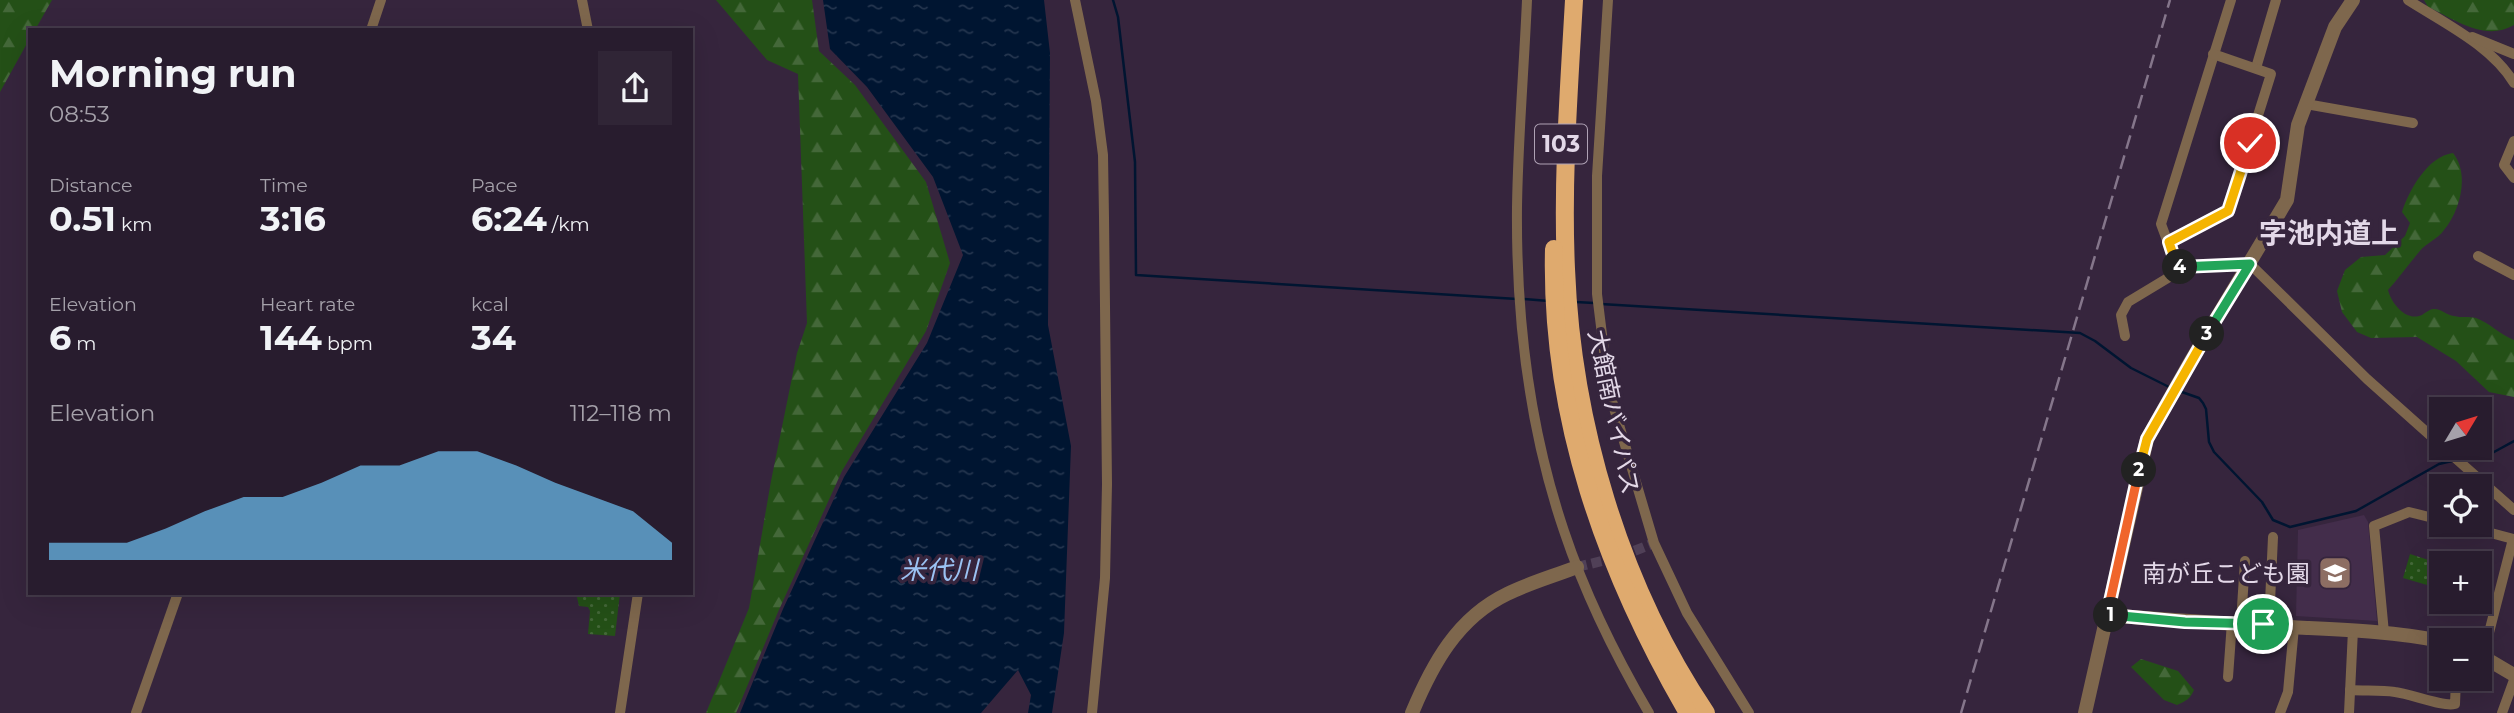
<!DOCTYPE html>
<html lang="en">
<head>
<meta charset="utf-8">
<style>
	body { margin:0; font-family:Montserrat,"Noto Sans JP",sans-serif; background:#302536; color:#f1f3f6; height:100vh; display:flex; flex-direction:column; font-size:26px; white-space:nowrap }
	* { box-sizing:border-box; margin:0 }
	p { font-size:23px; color:#a5a1aa }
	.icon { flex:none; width:38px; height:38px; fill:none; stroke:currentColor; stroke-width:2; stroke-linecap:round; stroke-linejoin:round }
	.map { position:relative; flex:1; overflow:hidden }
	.sheet { position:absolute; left:28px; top:28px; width:665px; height:567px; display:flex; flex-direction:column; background:#281c2e; border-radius:0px; box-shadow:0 7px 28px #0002,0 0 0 2px #443a4a }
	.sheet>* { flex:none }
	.needle { width:46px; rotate:52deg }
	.fabs { position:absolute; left:2429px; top:397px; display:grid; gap:14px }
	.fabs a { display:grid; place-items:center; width:63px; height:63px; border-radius:0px; background:#281c2e; box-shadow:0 7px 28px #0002,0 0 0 2px #443a4a; font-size:35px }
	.pin { position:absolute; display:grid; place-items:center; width:60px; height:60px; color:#fff; margin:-30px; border:4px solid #fff; border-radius:50%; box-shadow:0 2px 7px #0007 }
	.km { position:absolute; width:35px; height:35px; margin:-18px; border-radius:50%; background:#222; color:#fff; font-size:19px; line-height:35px; text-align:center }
	.round { display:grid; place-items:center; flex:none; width:74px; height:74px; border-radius:0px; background:#302536 }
	.headline { display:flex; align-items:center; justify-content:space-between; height:119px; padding:0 21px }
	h1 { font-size:38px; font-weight:700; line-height:52px }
	.metrics { display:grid; grid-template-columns:repeat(3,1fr); gap:10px; height:119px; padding:7px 21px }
	.metrics div { display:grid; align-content:center }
	.metrics b { font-size:35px; font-weight:700 }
	.metrics small { font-size:19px; font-weight:400 }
	.metrics p { font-size:19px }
	.chart { height:196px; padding:14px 21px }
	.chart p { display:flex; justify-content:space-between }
	.chart svg { width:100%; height:126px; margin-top:7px; fill:#6dc2f3; opacity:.7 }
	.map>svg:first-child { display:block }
	.built { fill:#432d4b }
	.green { fill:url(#green-dots) }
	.forest { fill:url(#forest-firs) }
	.water { fill:url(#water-ripples) }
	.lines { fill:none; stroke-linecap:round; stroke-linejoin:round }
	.stream { stroke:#001531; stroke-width:2.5 }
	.minor-tunnel { stroke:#504057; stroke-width:10; stroke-dasharray:10 5; stroke-linecap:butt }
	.minor { stroke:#7e674d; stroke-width:10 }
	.tertiary { stroke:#7e674d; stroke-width:14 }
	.trunk { stroke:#dfaa6e; stroke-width:18 }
	.rail { stroke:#85768b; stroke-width:2.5; stroke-dasharray:14 7; stroke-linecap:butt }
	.split-1-casing { stroke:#fff; stroke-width:14 }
	.split-2-casing { stroke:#fff; stroke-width:14 }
	.split-3-casing { stroke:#fff; stroke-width:14 }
	.split-4-casing { stroke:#fff; stroke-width:14 }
	.split-5-casing { stroke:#fff; stroke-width:14 }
	.split-1 { stroke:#22a559; stroke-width:9 }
	.split-2 { stroke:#f0652b; stroke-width:9 }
	.split-3 { stroke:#f5b400; stroke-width:9 }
	.split-4 { stroke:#22a559; stroke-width:9 }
	.split-5 { stroke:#f5b400; stroke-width:9 }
	.labels { text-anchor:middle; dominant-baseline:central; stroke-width:7; stroke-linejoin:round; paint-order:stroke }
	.shield { fill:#36253d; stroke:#afa2b5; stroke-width:2 }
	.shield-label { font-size:23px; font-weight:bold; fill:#e3d8e8 }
	.street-label { font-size:24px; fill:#e3d8e8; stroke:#36253d }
	.poi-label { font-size:24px; fill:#e3d8e8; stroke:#36253d; text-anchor:end }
	.water-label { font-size:26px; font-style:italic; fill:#9bc2f3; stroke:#36253d }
	.quarter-label { font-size:28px; font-weight:bold; fill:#e3d8e8; stroke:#36253d }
</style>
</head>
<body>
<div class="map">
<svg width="2514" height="713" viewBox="0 0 2514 713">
	<defs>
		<pattern id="green-dots" width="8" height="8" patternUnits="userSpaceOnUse" patternTransform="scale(1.75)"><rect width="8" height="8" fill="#245017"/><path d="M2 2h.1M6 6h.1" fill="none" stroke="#446839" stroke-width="1.8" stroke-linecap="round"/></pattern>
		<pattern id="forest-firs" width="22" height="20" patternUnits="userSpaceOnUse" patternTransform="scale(1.75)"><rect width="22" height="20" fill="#245017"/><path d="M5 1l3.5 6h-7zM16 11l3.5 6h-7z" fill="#446839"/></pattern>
		<pattern id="water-ripples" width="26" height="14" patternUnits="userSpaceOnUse" patternTransform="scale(1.75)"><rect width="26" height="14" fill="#001531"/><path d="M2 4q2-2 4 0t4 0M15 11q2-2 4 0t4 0" fill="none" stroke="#25364f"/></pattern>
	</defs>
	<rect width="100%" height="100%" fill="#36253d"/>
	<polygon class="built" points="2364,515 2368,522 2377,621 2296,616 2298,530"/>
	<g class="green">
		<polygon points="2410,554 2441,564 2434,587 2403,578"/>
		<polygon points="576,593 620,593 615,636 588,634 590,611 588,607 579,606"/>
	</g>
	<g class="forest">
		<polygon points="0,0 52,0 35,30 30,30 30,38 0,92"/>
		<polygon points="716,0 812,0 819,51 855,85 926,182 950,263 926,331 842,471 778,612 736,713 706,713 749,608 771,481 797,353 807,323 798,74 767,60"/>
		<path d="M2424,0H2514V25C2485,42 2456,20 2428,7Z"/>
		<path d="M2453,153C2470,174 2460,211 2444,230C2438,239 2426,243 2419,252C2408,265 2399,278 2388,290C2391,302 2404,320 2419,316C2424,315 2427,310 2433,309C2441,308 2446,315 2454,316C2461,318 2469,316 2476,318C2490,323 2499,334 2514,340V397L2489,392L2456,361L2417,337L2371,338L2357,332L2342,312L2337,291L2345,270L2361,257L2385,255L2405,236L2410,223L2402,212C2409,190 2428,156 2453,153Z"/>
		<path d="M2141,659L2178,671L2194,690C2190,699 2186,701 2177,705L2164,700L2131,667Z"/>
	</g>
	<polygon class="water" points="823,0 1044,0 1050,53 1048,325 1071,446 1064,633 1052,713 1028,713 1031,695 1018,670 981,713 740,713 783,609 844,477 927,343 963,255 933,177 867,87 830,49"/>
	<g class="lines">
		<g class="stream">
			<polyline points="1113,0 1118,17 1135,162 1136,275 1517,299"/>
			<polyline points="1524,299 1549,301"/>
			<polyline points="1576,302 1594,303"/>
			<polyline points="1601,304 2080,333 2095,341 2131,368 2169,387"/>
			<polyline points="2179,391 2199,398 2203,403 2206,409 2209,442 2214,452 2262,502 2273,520 2290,527 2356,511 2439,464 2452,461"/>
			<polyline points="2462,460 2494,452 2514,441"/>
		</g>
		<polyline class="minor-tunnel" points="1577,567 1619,557 1654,543"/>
		<g class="minor">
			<polyline points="582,0 588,30"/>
			<polyline points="1075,0 1096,101 1103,155 1104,217 1107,484 1105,578 1092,713"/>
			<path d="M1527,0C1524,69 1518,138 1517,207C1516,315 1529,428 1564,531C1585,594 1615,655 1649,713"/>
			<polyline points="1608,0 1597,176 1597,294 1609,391 1654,543 1687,613 1749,713"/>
			<polyline points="2231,0 2161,224 2177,267 2250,264 2367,379 2441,445"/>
			<path d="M2408,0C2444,23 2492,46 2514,83"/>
			<polyline points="371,30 381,0"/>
			<polyline points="2472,37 2514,54"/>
			<polyline points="2256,68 2276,0"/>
			<polyline points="2306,104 2413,123"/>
			<polyline points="2514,141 2504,165 2514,178"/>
			<polyline points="2169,241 2228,211 2271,74 2213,54"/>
			<polyline points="2478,256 2514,275"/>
			<polyline points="2125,336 2121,315 2128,302 2186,267"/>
			<polyline points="2444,448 2514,510"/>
			<polyline points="2461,525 2513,539 2483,656"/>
			<polyline points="2241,622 2245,561"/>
			<polyline points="2269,624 2273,537"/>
			<polyline points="2384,633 2374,526 2409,512 2441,520"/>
			<polyline points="2228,677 2232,622"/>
			<path d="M2350,690C2365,691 2381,690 2395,692C2412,694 2442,707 2455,704L2456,679"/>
			<polyline points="136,713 178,593"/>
			<polyline points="620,713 638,593"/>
			<polyline points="2280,713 2288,692 2294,627"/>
			<polyline points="2349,713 2353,630"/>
			<polyline points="2502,713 2514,680"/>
		</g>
		<g class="tertiary">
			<path d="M2107,615C2174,621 2240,624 2307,628C2351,630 2397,632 2441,641"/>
			<polyline points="2480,655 2514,675"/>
			<path d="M1412,713C1432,665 1457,618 1507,594C1529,583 1554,576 1577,567"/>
			<polyline points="2085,713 2147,439 2192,359 2287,200 2298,125 2335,27 2353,0"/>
		</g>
		<g class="trunk">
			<path d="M1574,0C1569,89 1562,180 1566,269C1572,423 1620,585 1706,713"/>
			<path d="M1554,249C1550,416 1605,570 1688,713"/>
		</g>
		<polyline class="rail" points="1961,713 2170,0"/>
	</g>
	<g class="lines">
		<defs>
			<polyline id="split-1" points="2111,615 2185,622 2263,624"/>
			<polyline id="split-2" points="2111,615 2107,615 2139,470"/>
			<polyline id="split-3" points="2139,470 2147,439 2207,334"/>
			<polyline id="split-4" points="2180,267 2250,264 2207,334"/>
			<polyline id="split-5" points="2180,267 2177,267 2169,242 2228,211 2250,143"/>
		</defs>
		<use href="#split-1" class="split-1-casing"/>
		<use href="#split-2" class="split-2-casing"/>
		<use href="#split-3" class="split-3-casing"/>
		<use href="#split-4" class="split-4-casing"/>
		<use href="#split-5" class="split-5-casing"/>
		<use href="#split-1" class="split-1"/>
		<use href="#split-2" class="split-2"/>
		<use href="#split-3" class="split-3"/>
		<use href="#split-4" class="split-4"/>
		<use href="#split-5" class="split-5"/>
	</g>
	<defs>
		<symbol id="school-square" viewBox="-11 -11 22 22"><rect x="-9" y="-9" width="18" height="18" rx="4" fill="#8d6e63" stroke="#36253d"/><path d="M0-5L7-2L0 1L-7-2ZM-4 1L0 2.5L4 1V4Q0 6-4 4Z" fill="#fff"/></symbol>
	</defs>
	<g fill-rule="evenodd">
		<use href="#school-square" x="2316" y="554" width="38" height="38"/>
	</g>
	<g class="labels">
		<rect class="shield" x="1535" y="124.5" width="52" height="39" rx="5"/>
		<g class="shield-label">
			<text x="1561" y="144">103</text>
		</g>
		<g class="street-label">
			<text transform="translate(1614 412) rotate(78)">大館南バイパス</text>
		</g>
		<g class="poi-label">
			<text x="2310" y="573">南が丘こども園</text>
		</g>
		<g class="water-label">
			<text x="939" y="570">米代川</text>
		</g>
		<g class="quarter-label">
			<text x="2329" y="233">字池内道上</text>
		</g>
	</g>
</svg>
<div class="fabs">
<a><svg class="needle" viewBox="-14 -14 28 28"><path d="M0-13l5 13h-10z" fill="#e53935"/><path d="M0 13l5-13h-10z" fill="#a5a1aa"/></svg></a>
<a><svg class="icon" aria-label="locate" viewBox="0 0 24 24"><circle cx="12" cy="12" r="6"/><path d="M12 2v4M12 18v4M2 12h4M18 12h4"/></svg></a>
<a>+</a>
<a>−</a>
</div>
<div class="pin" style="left:2263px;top:624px;background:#1e9e55"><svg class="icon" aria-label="arrive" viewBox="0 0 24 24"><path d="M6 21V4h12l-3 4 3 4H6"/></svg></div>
<div class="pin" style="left:2250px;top:143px;background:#d93025"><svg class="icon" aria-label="check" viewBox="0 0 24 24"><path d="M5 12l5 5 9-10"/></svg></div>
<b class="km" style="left:2111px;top:615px">1</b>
<b class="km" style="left:2139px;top:470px">2</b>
<b class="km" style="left:2207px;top:334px">3</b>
<b class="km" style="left:2180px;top:267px">4</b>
<section class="sheet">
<div class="headline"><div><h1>Morning run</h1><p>08:53</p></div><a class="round"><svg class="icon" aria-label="share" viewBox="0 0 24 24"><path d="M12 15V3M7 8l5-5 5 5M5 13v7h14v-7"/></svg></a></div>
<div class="metrics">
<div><p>Distance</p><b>0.51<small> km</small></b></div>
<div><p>Time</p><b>3:16</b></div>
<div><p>Pace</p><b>6:24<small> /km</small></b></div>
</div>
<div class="metrics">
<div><p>Elevation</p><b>6<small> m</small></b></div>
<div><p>Heart rate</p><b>144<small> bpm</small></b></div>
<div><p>kcal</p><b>34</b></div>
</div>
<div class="chart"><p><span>Elevation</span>112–118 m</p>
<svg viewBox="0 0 160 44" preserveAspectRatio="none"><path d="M0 44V38L10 38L20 38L30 33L40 27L50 22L60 22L70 17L80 11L90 11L100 6L110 6L120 11L130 17L140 22L150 27L160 38V44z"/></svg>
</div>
</section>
</div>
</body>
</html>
